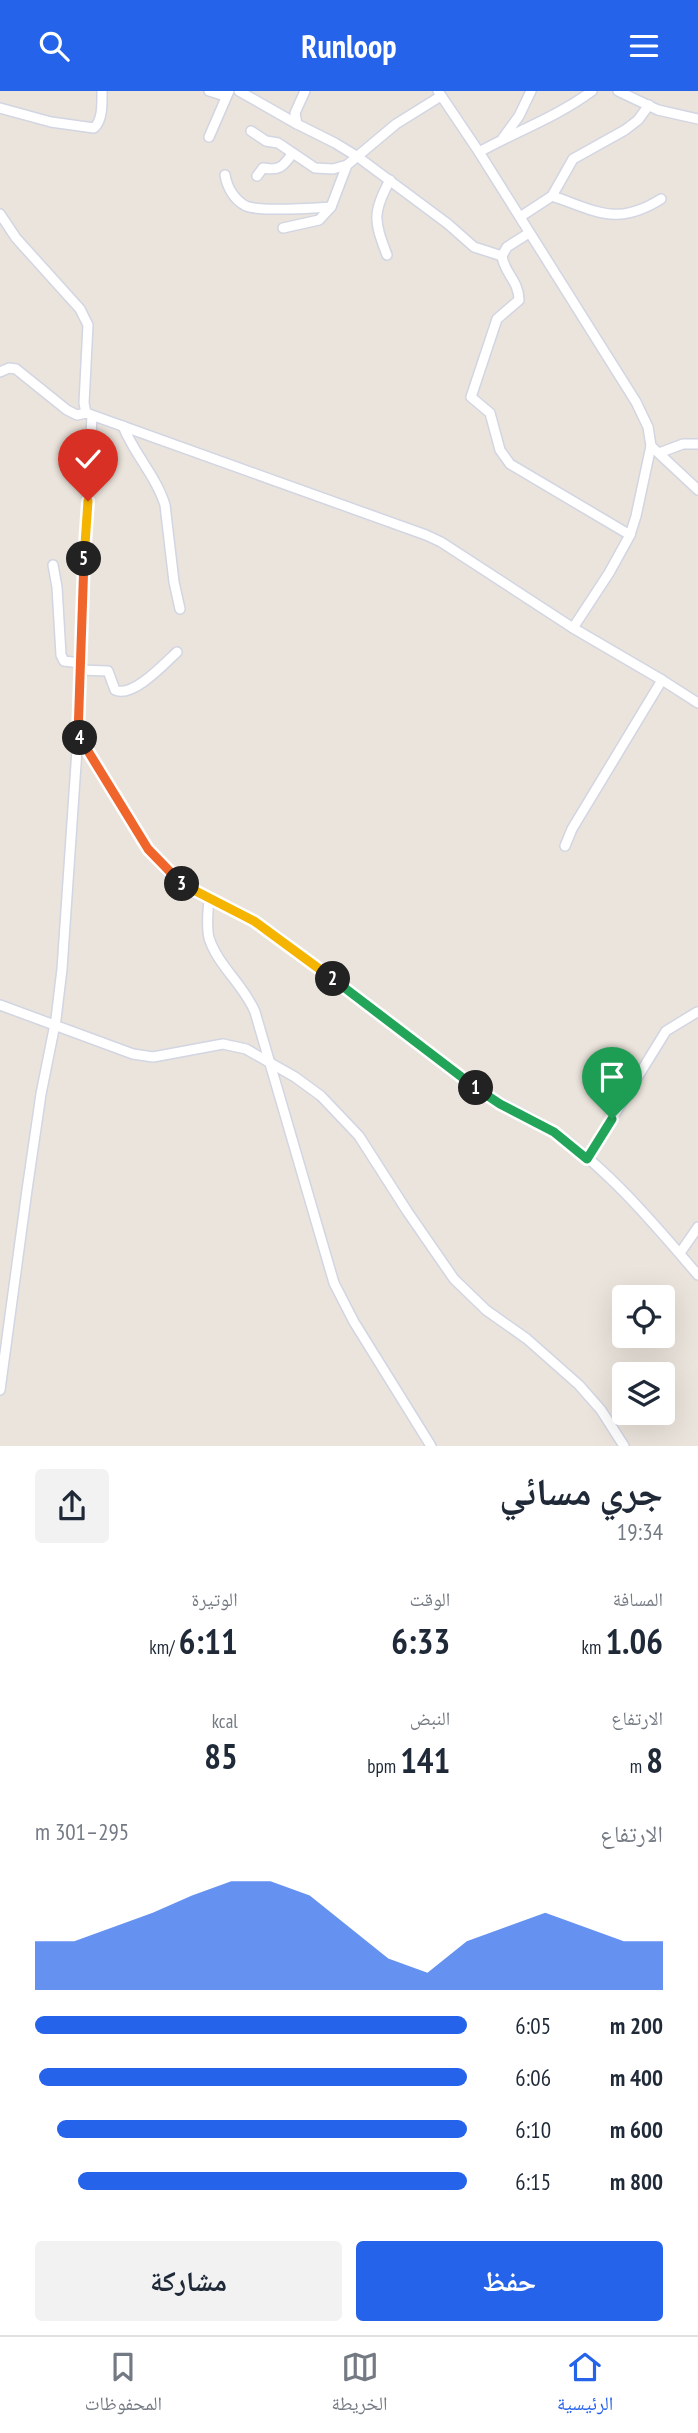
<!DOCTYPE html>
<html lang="ar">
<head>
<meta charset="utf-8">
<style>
	body { margin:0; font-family:"PT Sans Narrow","Noto Naskh Arabic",sans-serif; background:#f2f2f3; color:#1f2937; direction:rtl; height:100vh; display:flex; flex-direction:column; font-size:26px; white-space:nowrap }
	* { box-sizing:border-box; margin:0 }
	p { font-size:23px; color:#747a83 }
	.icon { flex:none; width:38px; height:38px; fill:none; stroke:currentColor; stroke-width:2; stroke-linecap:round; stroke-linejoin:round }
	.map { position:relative; height:1355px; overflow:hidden; direction:ltr }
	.side { display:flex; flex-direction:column; background:#fff; flex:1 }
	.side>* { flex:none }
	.tools { position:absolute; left:612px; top:1194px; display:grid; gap:14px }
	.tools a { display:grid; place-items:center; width:63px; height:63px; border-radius:7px; background:#fff; box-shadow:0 7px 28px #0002; font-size:35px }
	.pin { position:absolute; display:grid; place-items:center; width:60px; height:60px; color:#fff; margin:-72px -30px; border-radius:50% 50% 50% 0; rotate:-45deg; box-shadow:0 0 7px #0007 }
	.pin .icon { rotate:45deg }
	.km { position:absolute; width:35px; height:35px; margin:-18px; border-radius:50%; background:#222; color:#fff; font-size:19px; line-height:35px; text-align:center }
	.round { display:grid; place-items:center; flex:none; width:74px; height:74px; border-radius:7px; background:#f2f2f3 }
	.summary { display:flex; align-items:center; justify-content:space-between; height:119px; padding:0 35px }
	h1 { font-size:38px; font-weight:700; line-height:52px }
	.metrics { display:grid; grid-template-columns:repeat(3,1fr); gap:10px; height:119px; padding:7px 35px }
	.metrics div { display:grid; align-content:center }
	.metrics b { font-size:35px; font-weight:700 }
	.metrics small { font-size:19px; font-weight:400 }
	.metrics p { font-size:19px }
	.chart { height:196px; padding:14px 35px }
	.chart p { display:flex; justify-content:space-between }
	.chart svg { width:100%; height:126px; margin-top:7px; fill:#2563eb; opacity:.7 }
	.cta { display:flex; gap:14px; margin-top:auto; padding:14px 35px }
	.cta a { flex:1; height:80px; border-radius:7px; background:#2563eb; color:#fff; font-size:28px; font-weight:700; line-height:80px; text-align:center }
	.cta a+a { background:#f2f2f3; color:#1f2937 }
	ul { padding:0 35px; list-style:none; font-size:23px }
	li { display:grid; grid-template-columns:112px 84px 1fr; align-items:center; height:52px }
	li i { height:18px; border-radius:9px; background:#2563eb }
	header { display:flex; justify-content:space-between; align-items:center; height:91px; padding:0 35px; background:#2563eb; color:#fff; font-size:32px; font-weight:700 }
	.dock { display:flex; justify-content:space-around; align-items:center; height:98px; border-top:2px solid #e0e1e3; background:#fff; font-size:19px; color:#747a83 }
	.dock a { display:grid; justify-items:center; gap:4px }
	.dock .active { color:#2563eb }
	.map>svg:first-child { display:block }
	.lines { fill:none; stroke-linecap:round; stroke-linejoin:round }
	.minor-casing { stroke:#d2d5e2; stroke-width:12 }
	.minor { stroke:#fff; stroke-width:9 }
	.split-1-casing { stroke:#fff; stroke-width:14 }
	.split-2-casing { stroke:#fff; stroke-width:14 }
	.split-3-casing { stroke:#fff; stroke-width:14 }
	.split-4-casing { stroke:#fff; stroke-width:14 }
	.split-5-casing { stroke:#fff; stroke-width:14 }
	.split-6-casing { stroke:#fff; stroke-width:14 }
	.split-1 { stroke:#22a559; stroke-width:9 }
	.split-2 { stroke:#22a559; stroke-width:9 }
	.split-3 { stroke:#f5b400; stroke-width:9 }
	.split-4 { stroke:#f0652b; stroke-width:9 }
	.split-5 { stroke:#f0652b; stroke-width:9 }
	.split-6 { stroke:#f5b400; stroke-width:9 }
</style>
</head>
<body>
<header><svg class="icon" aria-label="menu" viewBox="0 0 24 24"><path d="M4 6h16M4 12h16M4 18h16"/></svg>Runloop<svg class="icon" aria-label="search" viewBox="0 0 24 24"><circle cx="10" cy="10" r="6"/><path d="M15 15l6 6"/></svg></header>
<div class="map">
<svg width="698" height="1355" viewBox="0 0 698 1355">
	<rect width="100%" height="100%" fill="#ebe4dc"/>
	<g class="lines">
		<defs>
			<g id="minor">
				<polyline points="209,0 225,5"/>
				<polyline points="239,0 297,33"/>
				<polyline points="305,0 295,22 297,33 335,52 358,66 448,133 474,156 502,165"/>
				<polyline points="618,0 658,19 698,28"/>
				<path d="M0,17L51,31L94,37C103,29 102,12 102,0"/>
				<polyline points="251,40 266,50 278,52 315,77 333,78 347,74"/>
				<polyline points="209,46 229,0"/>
				<polyline points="503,47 519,25 531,0"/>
				<path d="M479,61C517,40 557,26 592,0"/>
				<path d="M225,84C227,96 234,109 246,115C259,121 315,117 331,116L347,74L396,33L441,5"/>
				<path d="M257,85L263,77C279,80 283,76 292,63"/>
				<path d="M552,105C597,120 616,136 661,108"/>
				<polyline points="0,123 16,147 80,218 88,234 84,312 86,322 426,444 441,451 573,537 609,482 630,444 636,425 651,355 648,336 636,311 479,61 438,0"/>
				<polyline points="520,126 552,105 573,68 625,39 638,29 649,14"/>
				<polyline points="283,137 319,129 331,116"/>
				<path d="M529,142L507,156L502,165C504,182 519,190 519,209L497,228L471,306L490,322L500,359L510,373L630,444"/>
				<path d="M387,164C374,130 372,122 390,89"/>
				<polyline points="0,281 9,277 16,278 67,319 77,324 86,322"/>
				<path d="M123,335C134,363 156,385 165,414L174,491L180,518"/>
				<polyline points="651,355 698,399"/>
				<polyline points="659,362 683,353 698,353"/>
				<polyline points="53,474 57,496 61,564 64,570 80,572"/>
				<polyline points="573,537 662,589 698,612"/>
				<path d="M80,579L108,580L115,599C133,607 164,573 177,561"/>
				<path d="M78,644L148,758L169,782L194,801L231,817L274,843L475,997C501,1014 530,1025 556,1042C610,1080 655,1134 698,1184"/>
				<polyline points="565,755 572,738 662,589"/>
				<path d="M209,808C208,821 206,834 209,847C218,875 244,894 255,921L334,1192L354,1231L431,1355"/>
				<polyline points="0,914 133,963 153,966 223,953 246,958 295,986 321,1005 359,1045 407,1120 454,1188 486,1219 527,1248 579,1294 601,1319 624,1355"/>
				<polyline points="587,1068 666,940 697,921"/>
				<polyline points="680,1162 698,1136"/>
				<polyline points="0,1299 27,1099 41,1003 56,928 62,878 78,644 83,488 92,325"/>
			</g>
		</defs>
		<use href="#minor" class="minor-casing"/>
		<use href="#minor" class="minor"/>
	</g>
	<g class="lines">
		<defs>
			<polyline id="split-1" points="476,997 500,1013 554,1041 587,1068 612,1028"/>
			<polyline id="split-2" points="333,888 476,997"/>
			<polyline id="split-3" points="182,793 254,830 333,888"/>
			<polyline id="split-4" points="80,647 148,758 182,793"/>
			<polyline id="split-5" points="80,647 78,644 84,468"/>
			<polyline id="split-6" points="84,468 88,410"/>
		</defs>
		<use href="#split-1" class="split-1-casing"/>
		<use href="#split-2" class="split-2-casing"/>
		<use href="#split-3" class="split-3-casing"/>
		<use href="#split-4" class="split-4-casing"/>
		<use href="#split-5" class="split-5-casing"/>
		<use href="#split-6" class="split-6-casing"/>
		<use href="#split-1" class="split-1"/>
		<use href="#split-2" class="split-2"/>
		<use href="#split-3" class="split-3"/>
		<use href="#split-4" class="split-4"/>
		<use href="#split-5" class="split-5"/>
		<use href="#split-6" class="split-6"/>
	</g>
</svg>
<div class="tools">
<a><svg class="icon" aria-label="locate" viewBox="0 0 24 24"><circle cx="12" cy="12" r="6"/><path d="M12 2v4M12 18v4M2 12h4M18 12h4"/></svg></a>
<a><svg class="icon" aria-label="layers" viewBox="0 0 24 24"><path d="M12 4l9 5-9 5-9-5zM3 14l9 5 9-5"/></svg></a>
</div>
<div class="pin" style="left:612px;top:1028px;background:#1e9e55"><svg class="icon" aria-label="arrive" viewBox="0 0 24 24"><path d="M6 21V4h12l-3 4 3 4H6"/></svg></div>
<div class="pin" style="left:88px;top:410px;background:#d93025"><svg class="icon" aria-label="check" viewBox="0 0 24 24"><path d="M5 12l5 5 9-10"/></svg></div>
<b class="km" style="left:476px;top:997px">1</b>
<b class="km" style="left:333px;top:888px">2</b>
<b class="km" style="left:182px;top:793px">3</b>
<b class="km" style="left:80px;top:647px">4</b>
<b class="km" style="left:84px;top:468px">5</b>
</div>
<section class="side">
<div class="summary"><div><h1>جري مسائي</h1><p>19:34</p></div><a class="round"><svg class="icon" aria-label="share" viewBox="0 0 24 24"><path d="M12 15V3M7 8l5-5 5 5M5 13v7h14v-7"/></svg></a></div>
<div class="metrics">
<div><p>المسافة</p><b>1.06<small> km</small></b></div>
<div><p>الوقت</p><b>6:33</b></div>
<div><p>الوتيرة</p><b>6:11<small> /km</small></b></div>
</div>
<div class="metrics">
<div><p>الارتفاع</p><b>8<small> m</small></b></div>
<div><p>النبض</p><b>141<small> bpm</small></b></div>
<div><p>kcal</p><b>85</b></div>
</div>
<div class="chart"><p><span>الارتفاع</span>295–301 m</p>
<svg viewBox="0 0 160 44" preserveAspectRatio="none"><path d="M0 44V27L10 27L20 22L30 17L40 11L50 6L60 6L70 11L80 22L90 33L100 38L110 27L120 22L130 17L140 22L150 27L160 27V44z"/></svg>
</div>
<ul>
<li><b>200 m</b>6:05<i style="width:100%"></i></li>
<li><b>400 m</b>6:06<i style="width:99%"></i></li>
<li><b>600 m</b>6:10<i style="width:95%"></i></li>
<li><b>800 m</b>6:15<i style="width:90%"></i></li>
</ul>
<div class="cta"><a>حفظ</a><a>مشاركة</a></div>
</section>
<nav class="dock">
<a class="active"><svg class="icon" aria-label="home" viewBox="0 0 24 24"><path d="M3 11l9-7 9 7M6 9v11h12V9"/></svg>الرئيسية</a>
<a><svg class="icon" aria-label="map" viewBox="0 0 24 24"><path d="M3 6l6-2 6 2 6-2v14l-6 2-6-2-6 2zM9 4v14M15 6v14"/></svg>الخريطة</a>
<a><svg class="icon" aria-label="saved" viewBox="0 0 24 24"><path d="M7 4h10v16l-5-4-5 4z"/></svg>المحفوظات</a>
</nav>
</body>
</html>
